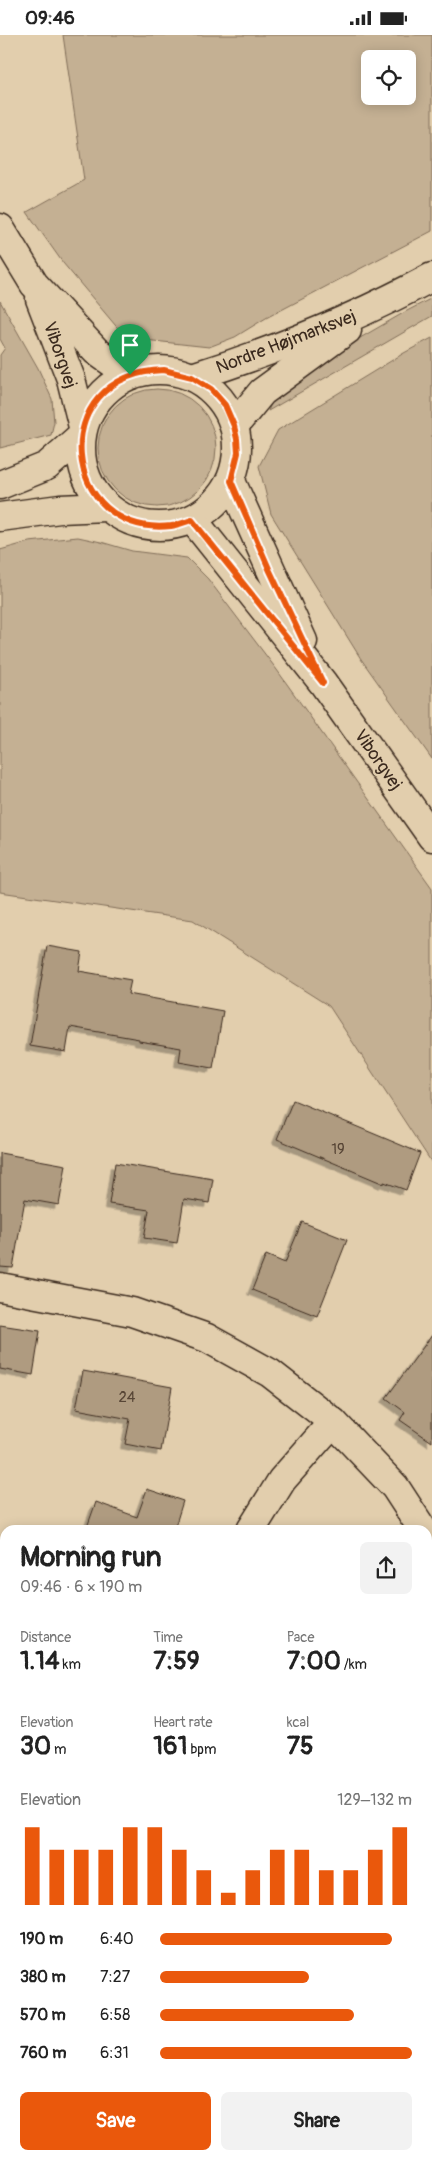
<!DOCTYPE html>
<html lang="en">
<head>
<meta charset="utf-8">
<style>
	body { margin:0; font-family:Pangolin,sans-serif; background:#f2f2f2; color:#222; height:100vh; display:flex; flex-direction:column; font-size:19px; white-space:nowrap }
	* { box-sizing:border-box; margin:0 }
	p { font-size:16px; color:#767676 }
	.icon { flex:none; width:28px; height:28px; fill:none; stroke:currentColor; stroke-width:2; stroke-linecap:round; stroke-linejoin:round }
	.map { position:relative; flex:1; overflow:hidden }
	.panel { position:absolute; left:0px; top:1490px; width:432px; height:635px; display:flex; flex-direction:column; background:#fff; border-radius:15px 15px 0 0; box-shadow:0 2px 12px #0003 }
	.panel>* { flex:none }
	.tools { position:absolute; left:361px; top:15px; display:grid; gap:10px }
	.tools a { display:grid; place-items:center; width:55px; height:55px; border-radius:8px; background:#fff; box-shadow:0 2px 12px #0003; font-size:25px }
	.pin { position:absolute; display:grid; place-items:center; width:42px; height:42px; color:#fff; margin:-51px -21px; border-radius:50% 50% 50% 0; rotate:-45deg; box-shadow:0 0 5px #0007 }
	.pin .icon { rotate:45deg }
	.round { display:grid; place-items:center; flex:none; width:52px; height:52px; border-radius:8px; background:#f2f2f2 }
	.overview { display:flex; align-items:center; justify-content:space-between; height:85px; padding:0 20px }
	h1 { font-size:28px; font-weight:700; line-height:38px }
	.metrics { display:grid; grid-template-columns:repeat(3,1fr); gap:8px; height:85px; padding:5px 20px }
	.metrics div { display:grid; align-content:center }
	.metrics b { font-size:25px; font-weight:700 }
	.metrics small { font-size:14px; font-weight:400 }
	.metrics p { font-size:14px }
	.chart { height:140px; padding:10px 20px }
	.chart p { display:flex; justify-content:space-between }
	.chart svg { width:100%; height:90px; margin-top:5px; stroke:#ea580c; stroke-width:6 }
	.action { display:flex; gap:10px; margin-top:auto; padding:10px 20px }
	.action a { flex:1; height:58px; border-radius:8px; background:#ea580c; color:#fff; font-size:20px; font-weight:700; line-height:58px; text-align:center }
	.action a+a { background:#f2f2f2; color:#222 }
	ul { padding:0 20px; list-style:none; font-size:16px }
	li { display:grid; grid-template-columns:80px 60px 1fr; align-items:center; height:38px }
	li i { height:12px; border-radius:6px; background:#ea580c }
	.status { display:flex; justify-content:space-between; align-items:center; height:35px; padding:0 25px; background:#fff; direction:ltr }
	.status svg { height:14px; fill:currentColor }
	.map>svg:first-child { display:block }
	.green { fill:#c4b093; stroke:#806d58; fill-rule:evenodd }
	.building { fill:#af9b80; stroke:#3b2a1e; filter:url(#shadow) }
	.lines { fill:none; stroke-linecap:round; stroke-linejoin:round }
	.minor-casing { stroke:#3b2a1e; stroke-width:31 }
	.major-casing { stroke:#3b2a1e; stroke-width:31 }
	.minor { stroke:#e2cead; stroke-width:28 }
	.major { stroke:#e2cead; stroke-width:28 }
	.route-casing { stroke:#fff; stroke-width:10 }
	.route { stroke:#ea580c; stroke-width:6 }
	.labels { text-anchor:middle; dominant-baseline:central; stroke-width:4.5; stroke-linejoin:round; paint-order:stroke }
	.number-label { font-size:15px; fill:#584636 }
	.street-label { font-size:18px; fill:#3b2a1e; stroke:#e2cead }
</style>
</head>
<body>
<div class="status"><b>09:46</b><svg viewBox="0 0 49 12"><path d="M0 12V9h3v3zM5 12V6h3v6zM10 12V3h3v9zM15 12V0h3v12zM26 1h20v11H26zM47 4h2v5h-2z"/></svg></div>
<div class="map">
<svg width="432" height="2125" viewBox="0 0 432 2125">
	<defs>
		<filter id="shadow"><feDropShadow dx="-4.5" dy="4.5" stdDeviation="0" flood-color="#0004"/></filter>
	</defs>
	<rect width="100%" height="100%" fill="#e2cead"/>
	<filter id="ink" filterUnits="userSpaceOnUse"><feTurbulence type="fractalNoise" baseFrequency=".02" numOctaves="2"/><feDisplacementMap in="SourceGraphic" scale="10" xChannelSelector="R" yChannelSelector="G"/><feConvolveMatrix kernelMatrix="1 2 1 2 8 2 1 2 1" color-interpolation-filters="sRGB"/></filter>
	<g filter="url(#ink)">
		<g class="green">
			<path d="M63,0H432V196L266,283L235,302L209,312L126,303L63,228L27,177L84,145ZM370,24H408V61H370Z"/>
			<polygon points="432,263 432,281 268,376 273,364 315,329 405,277"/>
			<polygon points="0,266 38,333 52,364 54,387 51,400 0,413 0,320 5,313 0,304"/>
			<polygon points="432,303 432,724 361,624 271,479 259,431 278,395 404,318"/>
			<circle cx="157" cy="413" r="59"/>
			<polygon points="78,502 101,507 132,516 187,523 208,544 277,635 432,853 432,1128 329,971 193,885 0,857 0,515 29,507"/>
			<polygon points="0,2054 5,2055 5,2120 85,2120 84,2125 0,2125"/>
		</g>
		<g class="building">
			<polygon points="47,911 82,917 79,936 131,945 128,959 223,976 213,1033 179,1027 181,1013 139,1006 139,1004 70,992 66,1017 30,1011"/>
			<polygon points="293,1065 420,1118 406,1155 384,1147 384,1149 277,1104"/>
			<polygon points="0,1118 66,1130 59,1170 25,1164 13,1233 0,1232"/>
			<polygon points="115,1128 213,1144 209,1168 184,1164 177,1208 144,1203 149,1175 109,1169"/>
			<polygon points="302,1187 347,1205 317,1281 252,1255 266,1220 285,1228"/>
			<polygon points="0,1290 40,1296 33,1340 0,1334"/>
			<polygon points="432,1300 432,1407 400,1385 405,1377 386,1363"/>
			<polygon points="83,1336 172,1352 161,1416 125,1409 130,1384 76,1374"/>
			<polygon points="147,1454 183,1466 174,1495 86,1495 96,1467 137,1482"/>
		</g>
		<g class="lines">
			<defs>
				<g id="minor">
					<path d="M192,342C275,316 356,283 432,242"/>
					<polyline points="234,391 262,357 347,295"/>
					<polyline points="0,450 47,431 81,401"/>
					<polyline points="0,482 60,474 106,472"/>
					<polyline points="0,1252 132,1277 207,1303 270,1338 333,1387 395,1452 423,1495"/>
					<polyline points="251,1495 282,1445 333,1387"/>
				</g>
				<g id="major">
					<polyline points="0,193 34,249 96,316 130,340"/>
					<polyline points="40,264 71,344 83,392"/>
					<circle cx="159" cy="413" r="78"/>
					<polyline points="231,446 303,606"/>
					<polyline points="193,485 323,648 432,802"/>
				</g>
			</defs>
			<use href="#minor" class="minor-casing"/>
			<use href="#major" class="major-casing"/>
			<use href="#minor" class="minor"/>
			<use href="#major" class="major"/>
		</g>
	</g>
	<g class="lines" filter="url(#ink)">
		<defs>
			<path id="route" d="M164,335L192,342L211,354L225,370L234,391L237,404L238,418L231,446L270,536L323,648L192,485C185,487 178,490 171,491C61,503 43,339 164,335Z"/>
		</defs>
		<use href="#route" class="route-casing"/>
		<use href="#route" class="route"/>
	</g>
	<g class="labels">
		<g class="number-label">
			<text x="338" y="1114">19</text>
			<text x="127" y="1362">24</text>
		</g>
		<g class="street-label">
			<text transform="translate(286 307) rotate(-21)">Nordre Højmarksvej</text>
			<text transform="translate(60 320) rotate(71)">Viborgvej</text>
			<text transform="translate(378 725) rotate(55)">Viborgvej</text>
		</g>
	</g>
</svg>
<div class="tools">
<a><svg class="icon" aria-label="locate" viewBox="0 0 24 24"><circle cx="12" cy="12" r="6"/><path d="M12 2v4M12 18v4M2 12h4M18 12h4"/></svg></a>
</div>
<div class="pin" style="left:130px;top:340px;background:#1e9e55"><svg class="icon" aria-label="arrive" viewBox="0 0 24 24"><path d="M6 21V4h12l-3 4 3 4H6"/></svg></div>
<section class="panel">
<div class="overview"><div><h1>Morning run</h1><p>09:46 · 6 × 190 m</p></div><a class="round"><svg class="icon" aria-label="share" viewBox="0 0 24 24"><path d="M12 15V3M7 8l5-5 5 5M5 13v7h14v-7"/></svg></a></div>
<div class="metrics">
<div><p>Distance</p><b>1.14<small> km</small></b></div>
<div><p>Time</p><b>7:59</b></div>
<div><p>Pace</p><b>7:00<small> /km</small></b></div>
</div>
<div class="metrics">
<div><p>Elevation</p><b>30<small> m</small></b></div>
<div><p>Heart rate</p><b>161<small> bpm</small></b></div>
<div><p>kcal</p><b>75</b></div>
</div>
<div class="chart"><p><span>Elevation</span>129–132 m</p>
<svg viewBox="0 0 160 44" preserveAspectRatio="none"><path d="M5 44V6M15 44V17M25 44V17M35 44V17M45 44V6M55 44V6M65 44V17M75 44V27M85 44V38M95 44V27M105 44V17M115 44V17M125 44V27M135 44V27M145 44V17M155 44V6"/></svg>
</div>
<ul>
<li><b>190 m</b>6:40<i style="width:92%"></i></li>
<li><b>380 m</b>7:27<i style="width:59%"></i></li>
<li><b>570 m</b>6:58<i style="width:77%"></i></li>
<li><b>760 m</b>6:31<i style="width:100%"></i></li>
</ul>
<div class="action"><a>Save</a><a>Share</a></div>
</section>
</div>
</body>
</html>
